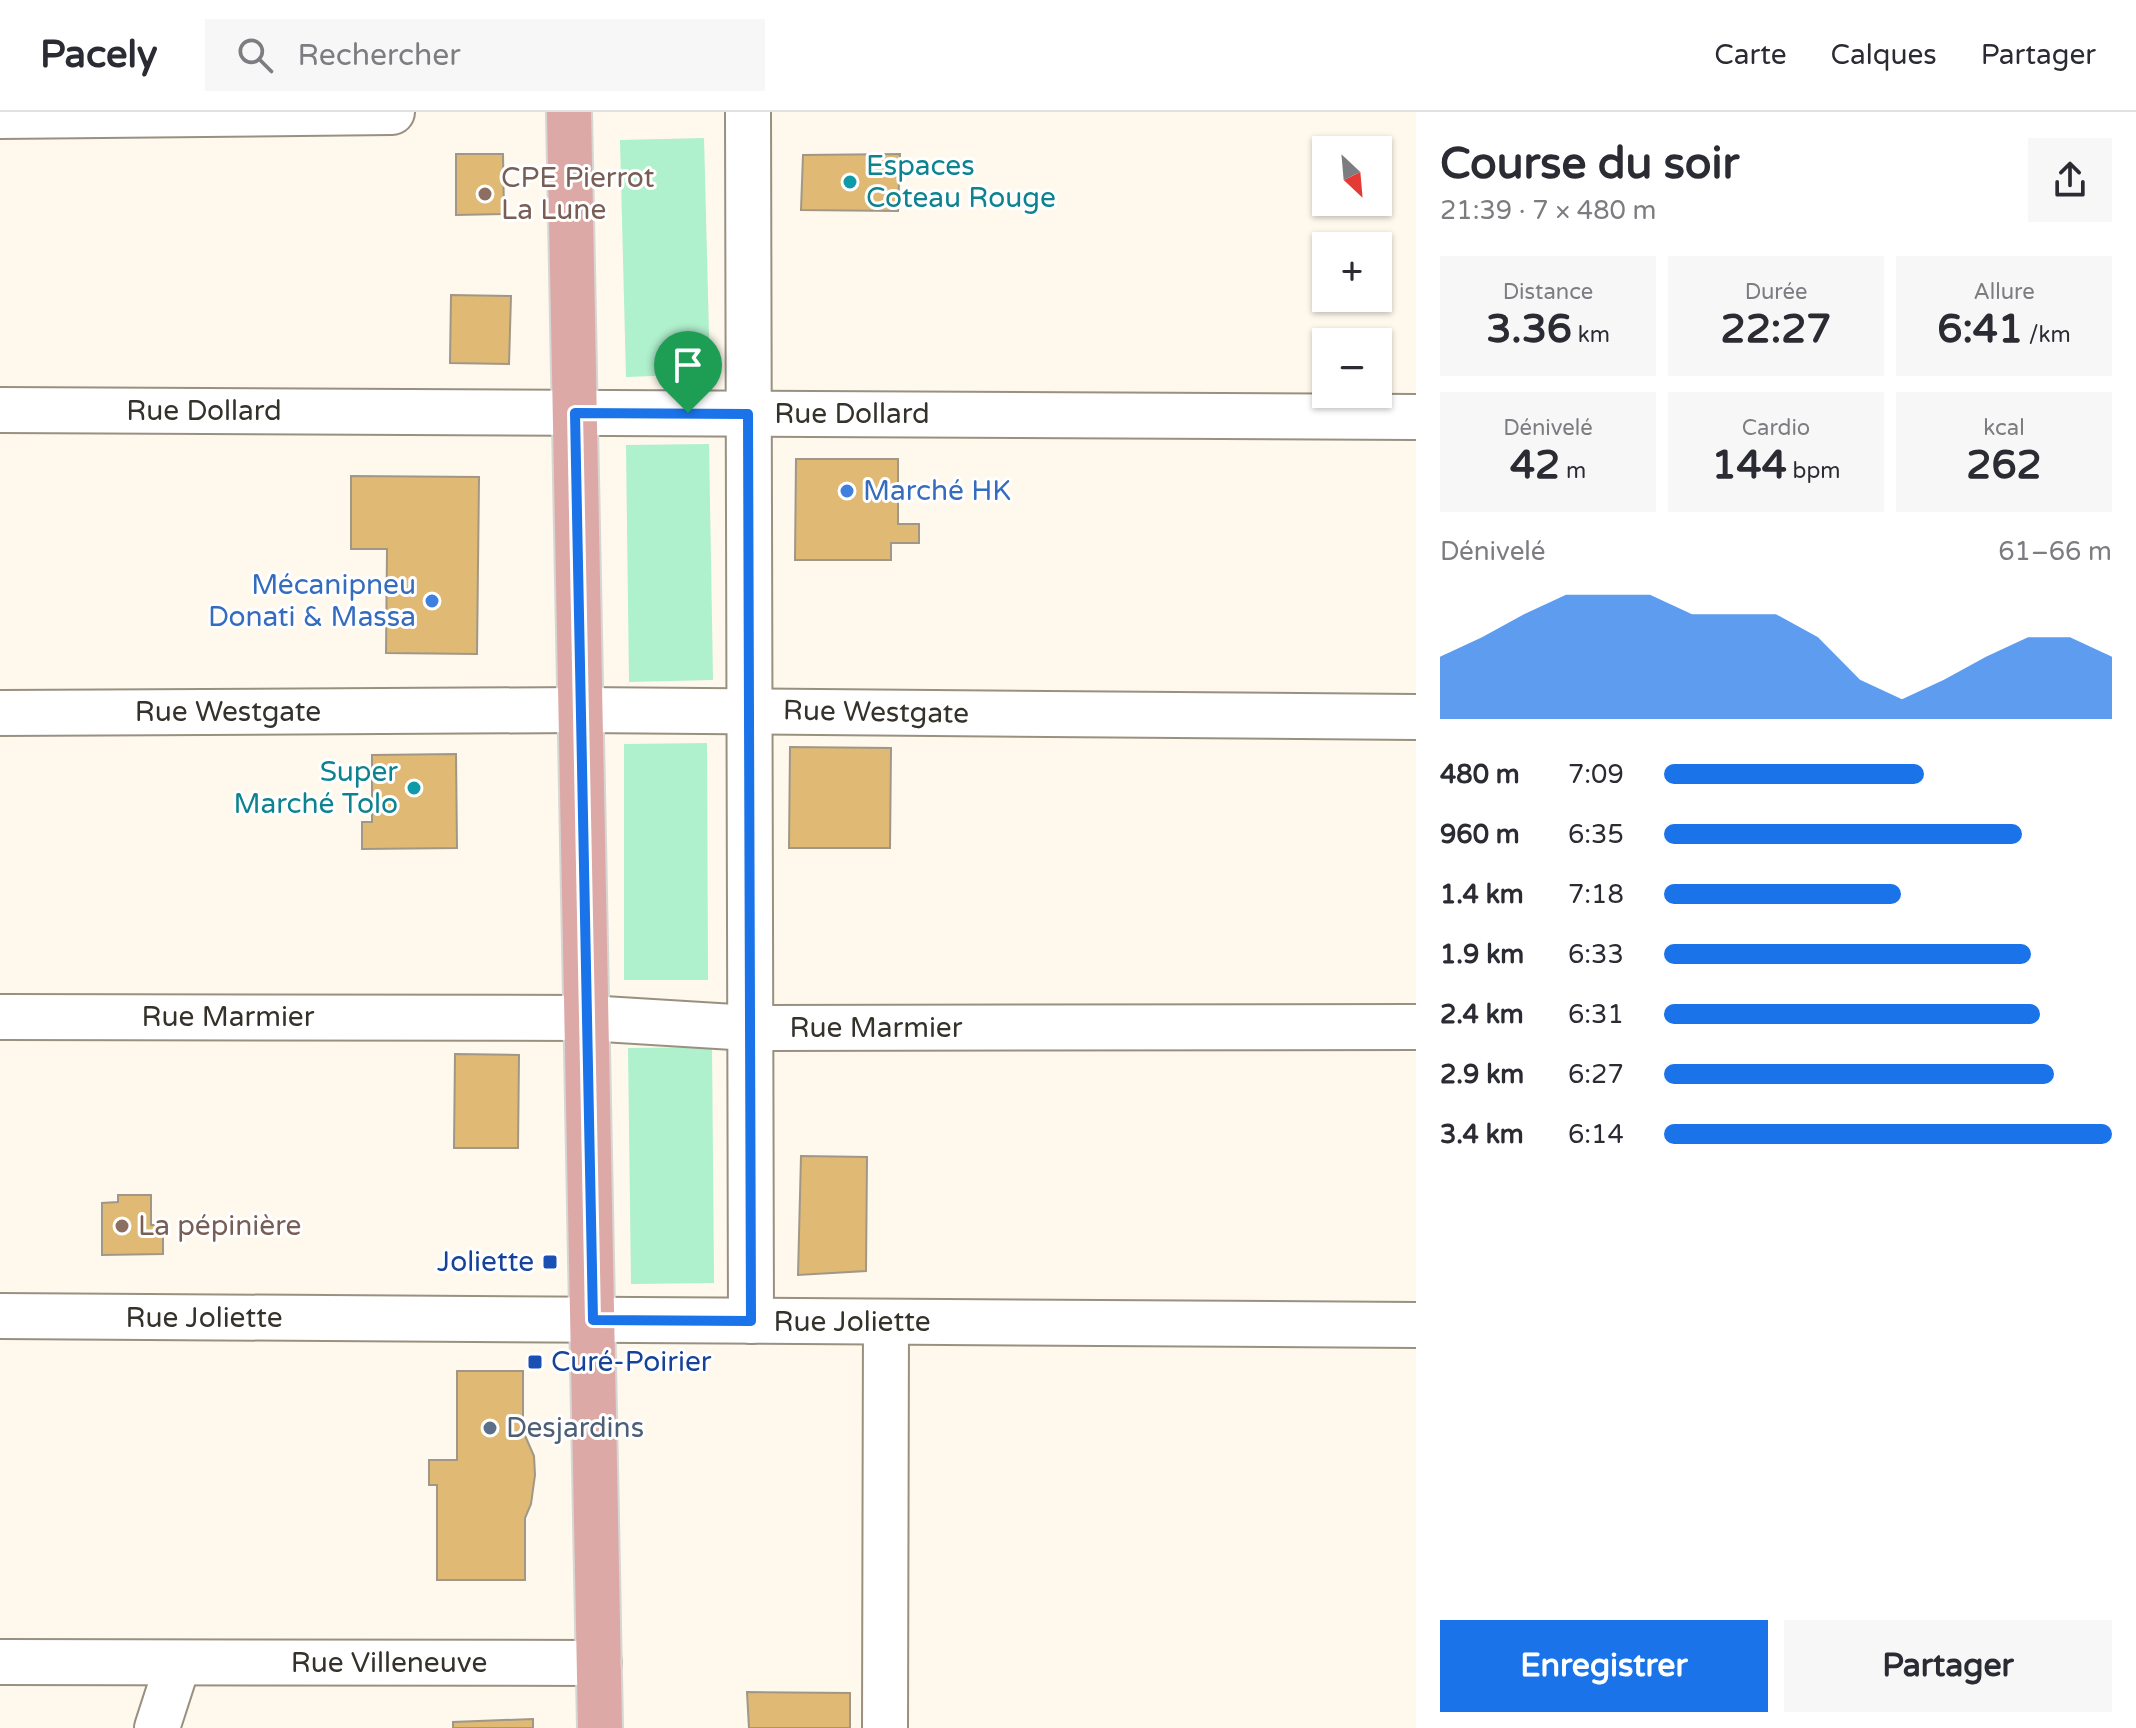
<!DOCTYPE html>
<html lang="fr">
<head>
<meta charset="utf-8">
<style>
	body { margin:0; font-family:"Varela Round",sans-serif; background:#f7f7f7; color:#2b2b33; height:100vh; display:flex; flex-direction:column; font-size:30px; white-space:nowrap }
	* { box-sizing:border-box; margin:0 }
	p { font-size:26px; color:#7c7c81 }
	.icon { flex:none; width:44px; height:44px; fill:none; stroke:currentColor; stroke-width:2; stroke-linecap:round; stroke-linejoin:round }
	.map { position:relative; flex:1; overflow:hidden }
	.panel { display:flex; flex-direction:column; background:#fff; width:720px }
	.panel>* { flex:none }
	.needle { width:52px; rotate:154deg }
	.fabs { position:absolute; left:1312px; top:24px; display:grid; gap:16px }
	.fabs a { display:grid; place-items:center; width:80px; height:80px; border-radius:0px; background:#fff; box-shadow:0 2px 6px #0004; font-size:40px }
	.pin { position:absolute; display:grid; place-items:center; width:68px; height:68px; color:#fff; margin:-82px -34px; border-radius:50% 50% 50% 0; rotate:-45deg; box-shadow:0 0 8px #0007 }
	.pin .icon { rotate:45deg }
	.round { display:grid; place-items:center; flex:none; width:84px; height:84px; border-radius:0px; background:#f7f7f7 }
	.headline { display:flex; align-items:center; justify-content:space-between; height:136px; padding:0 24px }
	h1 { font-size:44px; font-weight:700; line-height:60px }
	.metrics { display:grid; grid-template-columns:repeat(3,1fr); gap:12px; height:136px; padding:8px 24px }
	.metrics div { display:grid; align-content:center; border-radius:0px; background:#f7f7f7; text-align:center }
	.metrics b { font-size:40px; font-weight:700 }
	.metrics small { font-size:22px; font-weight:400 }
	.metrics p { font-size:22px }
	.chart { height:224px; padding:16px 24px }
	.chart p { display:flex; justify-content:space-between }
	.chart svg { width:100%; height:144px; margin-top:8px; fill:#1a73e8; opacity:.7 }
	.cta { display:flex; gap:16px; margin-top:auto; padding:16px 24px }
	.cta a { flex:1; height:92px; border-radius:0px; background:#1a73e8; color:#fff; font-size:32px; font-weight:700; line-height:92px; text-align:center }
	.cta a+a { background:#f7f7f7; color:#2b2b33 }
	ul { padding:0 24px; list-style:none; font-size:26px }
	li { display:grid; grid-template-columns:128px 96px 1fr; align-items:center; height:60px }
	li i { height:20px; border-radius:10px; background:#1a73e8 }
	header { display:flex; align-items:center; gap:48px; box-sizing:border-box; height:112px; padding:0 40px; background:#fff; border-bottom:2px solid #e1e1e2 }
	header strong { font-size:38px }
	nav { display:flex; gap:44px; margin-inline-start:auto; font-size:28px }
	.search { width:560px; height:72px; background:#f7f7f7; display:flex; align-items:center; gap:20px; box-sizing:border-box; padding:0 28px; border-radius:0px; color:#7c7c81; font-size:30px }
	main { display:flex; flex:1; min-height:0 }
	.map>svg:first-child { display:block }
	.green { fill:#aff0cd }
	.building { fill:#e0ba74; stroke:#a09787; stroke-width:2 }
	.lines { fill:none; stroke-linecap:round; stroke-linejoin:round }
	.minor-casing { stroke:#999080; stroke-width:48 }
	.major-casing { stroke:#d7d6d5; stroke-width:48 }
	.minor { stroke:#fff; stroke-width:44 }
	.major { stroke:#dca9a6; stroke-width:44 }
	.route-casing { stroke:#fff; stroke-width:16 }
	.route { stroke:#1a73e8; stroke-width:10 }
	.culture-dot { fill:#0f9aa8; stroke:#fff; stroke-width:3 }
	.education-dot { fill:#8d6e63; stroke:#fff; stroke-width:3 }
	.shop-dot { fill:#3f7fe0; stroke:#fff; stroke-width:3 }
	.transit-dot { fill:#1a4fb4; stroke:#fff; stroke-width:3 }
	.service-dot { fill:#5c6f8a; stroke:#fff; stroke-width:3 }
	.labels { text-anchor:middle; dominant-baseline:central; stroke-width:6; stroke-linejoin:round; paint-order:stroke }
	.culture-label { font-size:28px; fill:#0d838f; stroke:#fff; text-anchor:start }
	.education-label { font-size:28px; fill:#785e54; stroke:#fff; text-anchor:start }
	.street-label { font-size:28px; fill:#35322b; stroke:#fff }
	.shop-label { font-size:28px; fill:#366cbe; stroke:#fff; text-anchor:start }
	.transit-label { font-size:28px; fill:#164399; stroke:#fff; text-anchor:end }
	.service-label { font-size:28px; fill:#4e5e75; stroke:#fff; text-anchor:start }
</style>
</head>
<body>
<header>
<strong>Pacely</strong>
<div class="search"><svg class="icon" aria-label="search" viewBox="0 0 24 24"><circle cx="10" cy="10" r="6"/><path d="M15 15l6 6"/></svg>Rechercher</div>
<nav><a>Carte</a><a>Calques</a><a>Partager</a></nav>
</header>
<main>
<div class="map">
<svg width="1416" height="1616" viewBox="0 0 1416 1616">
	<rect width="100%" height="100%" fill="#fef8ed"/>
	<g class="green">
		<polygon points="704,26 710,262 626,265 620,28"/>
		<polygon points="709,332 713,568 629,570 626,333"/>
		<polygon points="707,631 708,868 624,868 624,632"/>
		<polygon points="712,935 714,1171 631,1172 628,936"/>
	</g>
	<g class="building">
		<polygon points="456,42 503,42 504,102 456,103"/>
		<polygon points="900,42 898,99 801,98 803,43"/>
		<polygon points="451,183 511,184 509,252 450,251"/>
		<polygon points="796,347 898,347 898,412 919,412 919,431 891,431 891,448 795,448"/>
		<polygon points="351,364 479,365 477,542 386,541 387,437 351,437"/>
		<polygon points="790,635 891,636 890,736 789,736"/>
		<polygon points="456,642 457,736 362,737 362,710 372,710 372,643"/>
		<polygon points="455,942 519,943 518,1036 454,1036"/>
		<polygon points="801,1044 867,1045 866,1159 798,1163"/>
		<polygon points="118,1083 151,1083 151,1113 163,1113 163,1142 102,1143 102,1091 118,1090"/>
		<polygon points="457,1259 523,1259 523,1319 534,1344 535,1363 531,1392 525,1406 525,1468 437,1468 437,1373 429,1373 429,1348 457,1348"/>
		<polygon points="747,1580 850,1581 850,1616 749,1616"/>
		<polygon points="533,1607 533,1616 453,1616 453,1610"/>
	</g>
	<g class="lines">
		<defs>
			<g id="minor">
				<polyline points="748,0 751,1209"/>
				<polyline points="0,4 392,0"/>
				<polyline points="0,298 1416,305"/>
				<polyline points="0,601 581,598 1416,605"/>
				<polyline points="0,905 587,906 750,916 1416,915"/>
				<polyline points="0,1204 1416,1213"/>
				<polyline points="0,1550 599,1551"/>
				<polyline points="157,1616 178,1551"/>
				<polyline points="885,1616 886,1210"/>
			</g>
			<polyline id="major" points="569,0 600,1616"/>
		</defs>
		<use href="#minor" class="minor-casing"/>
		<use href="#major" class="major-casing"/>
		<use href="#minor" class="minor"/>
		<use href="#major" class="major"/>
	</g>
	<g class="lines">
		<defs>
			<polygon id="route" points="575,301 748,302 751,1209 593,1208"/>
		</defs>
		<use href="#route" class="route-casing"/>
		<use href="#route" class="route"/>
	</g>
	<g class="culture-dot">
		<circle cx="850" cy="70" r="8"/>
		<circle cx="414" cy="676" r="8"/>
	</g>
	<g class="education-dot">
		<circle cx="485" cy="82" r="8"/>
		<circle cx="122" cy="1114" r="8"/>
	</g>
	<g class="shop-dot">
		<circle cx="847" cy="379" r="8"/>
		<circle cx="432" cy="489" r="8"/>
	</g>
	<g class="transit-dot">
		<rect x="542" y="1142" width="16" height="16" rx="4"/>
		<rect x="527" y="1242" width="16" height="16" rx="4"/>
	</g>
	<circle class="service-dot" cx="490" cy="1316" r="8"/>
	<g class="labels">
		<g class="culture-label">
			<text x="866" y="54">Espaces<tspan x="866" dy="32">Coteau Rouge</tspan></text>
			<text x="398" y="660" text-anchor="end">Super<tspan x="398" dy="32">Marché Tolo</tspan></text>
		</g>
		<g class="education-label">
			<text x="501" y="66">CPE Pierrot<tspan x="501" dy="32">La Lune</tspan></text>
			<text x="138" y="1114">La pépinière</text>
		</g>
		<g class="street-label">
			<text x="204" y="299">Rue Dollard</text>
			<text x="852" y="302">Rue Dollard</text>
			<text x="228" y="600">Rue Westgate</text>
			<text transform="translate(876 600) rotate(1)">Rue Westgate</text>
			<text x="228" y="905">Rue Marmier</text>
			<text x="876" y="916">Rue Marmier</text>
			<text x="204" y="1206">Rue Joliette</text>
			<text x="852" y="1210">Rue Joliette</text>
			<text x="389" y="1551">Rue Villeneuve</text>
		</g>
		<g class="shop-label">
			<text x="863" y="379">Marché HK</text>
			<text x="416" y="473" text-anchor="end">Mécanipneu<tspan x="416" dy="32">Donati &amp; Massa</tspan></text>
		</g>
		<g class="transit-label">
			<text x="534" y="1150">Joliette</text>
			<text x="551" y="1250" text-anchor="start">Curé-Poirier</text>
		</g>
		<g class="service-label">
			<text x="506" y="1316">Desjardins</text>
		</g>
	</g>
</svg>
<div class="fabs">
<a><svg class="needle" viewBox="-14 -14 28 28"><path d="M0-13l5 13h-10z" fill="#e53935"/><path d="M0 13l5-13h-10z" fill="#7c7c81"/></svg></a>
<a>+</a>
<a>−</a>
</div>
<div class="pin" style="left:688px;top:301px;background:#1e9e55"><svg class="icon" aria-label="arrive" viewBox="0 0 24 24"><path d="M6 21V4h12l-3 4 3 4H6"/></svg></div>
</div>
<section class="panel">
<div class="headline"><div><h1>Course du soir</h1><p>21:39 · 7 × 480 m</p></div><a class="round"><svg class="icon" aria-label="share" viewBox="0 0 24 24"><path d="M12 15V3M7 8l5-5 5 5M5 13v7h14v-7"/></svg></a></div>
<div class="metrics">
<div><p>Distance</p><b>3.36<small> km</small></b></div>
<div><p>Durée</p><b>22:27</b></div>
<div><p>Allure</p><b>6:41<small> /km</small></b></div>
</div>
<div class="metrics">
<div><p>Dénivelé</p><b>42<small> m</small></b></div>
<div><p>Cardio</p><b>144<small> bpm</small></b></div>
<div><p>kcal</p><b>262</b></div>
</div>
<div class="chart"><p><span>Dénivelé</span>61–66 m</p>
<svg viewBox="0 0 160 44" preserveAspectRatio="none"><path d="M0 44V25L10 19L20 12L30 6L40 6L50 6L60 12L70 12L80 12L90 19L100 32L110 38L120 32L130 25L140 19L150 19L160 25V44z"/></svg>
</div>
<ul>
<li><b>480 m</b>7:09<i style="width:58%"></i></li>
<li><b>960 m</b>6:35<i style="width:80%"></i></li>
<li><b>1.4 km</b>7:18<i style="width:53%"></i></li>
<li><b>1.9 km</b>6:33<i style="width:82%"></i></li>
<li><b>2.4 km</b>6:31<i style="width:84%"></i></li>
<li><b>2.9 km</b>6:27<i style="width:87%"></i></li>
<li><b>3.4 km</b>6:14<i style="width:100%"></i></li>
</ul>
<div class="cta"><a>Enregistrer</a><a>Partager</a></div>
</section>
</main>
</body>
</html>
